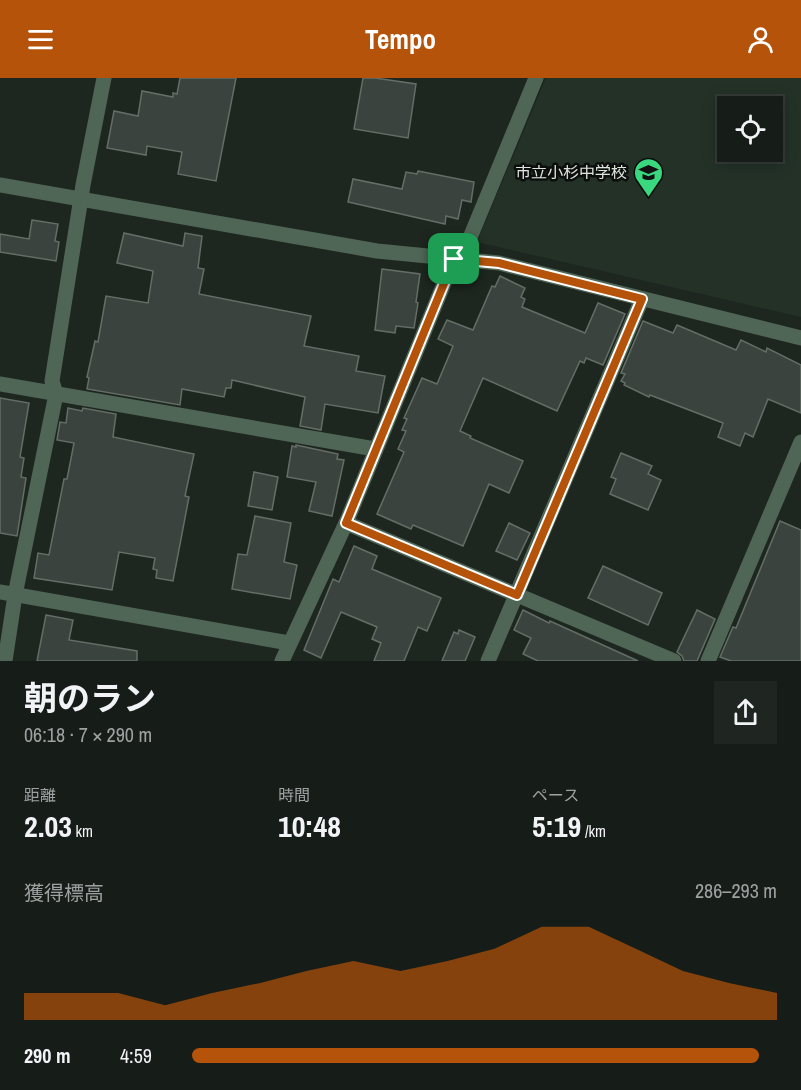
<!DOCTYPE html>
<html lang="ja">
<head>
<meta charset="utf-8">
<style>
	body { margin:0; font-family:"Archivo Narrow","Noto Sans JP",sans-serif; background:#1f2521; color:#f1f3f6; height:100vh; display:flex; flex-direction:column; font-size:22px; white-space:nowrap }
	* { box-sizing:border-box; margin:0 }
	p { font-size:20px; color:#9ea1a2 }
	.icon { flex:none; width:33px; height:33px; fill:none; stroke:currentColor; stroke-width:2; stroke-linecap:round; stroke-linejoin:round }
	.map { position:relative; height:583px; overflow:hidden }
	.side { display:flex; flex-direction:column; background:#161c18; flex:1 }
	.side>* { flex:none }
	.controls { position:absolute; left:717px; top:18px; display:grid; gap:12px }
	.controls a { display:grid; place-items:center; width:66px; height:66px; border-radius:0px; background:#161c18; box-shadow:0 3px 15px #0003,0 0 0 2px #353a37; font-size:30px }
	.pin { position:absolute; display:grid; place-items:center; width:51px; height:51px; color:#fff; margin:-26px; border-radius:12px; box-shadow:0 3px 9px #0006 }
	.round { display:grid; place-items:center; flex:none; width:63px; height:63px; border-radius:0px; background:#1f2521 }
	.headline { display:flex; align-items:center; justify-content:space-between; height:102px; padding:0 24px }
	h1 { font-size:33px; font-weight:700; line-height:45px }
	.figures { display:grid; grid-template-columns:repeat(3,1fr); gap:9px; height:102px; padding:6px 24px }
	.figures div { display:grid; align-content:center }
	.figures b { font-size:30px; font-weight:700 }
	.figures small { font-size:16px; font-weight:400 }
	.figures p { font-size:16px }
	.chart { height:168px; padding:12px 24px }
	.chart p { display:flex; justify-content:space-between }
	.chart svg { width:100%; height:108px; margin-top:6px; fill:#b45309; opacity:.7 }
	ul { padding:0 24px; list-style:none; font-size:20px }
	li { display:grid; grid-template-columns:96px 72px 1fr; align-items:center; height:45px }
	li i { height:15px; border-radius:8px; background:#b45309 }
	header { display:flex; justify-content:space-between; align-items:center; height:78px; padding:0 24px; background:#b45309; color:#fff; font-size:27px; font-weight:700 }
	.map>svg:first-child { display:block }
	.built { fill:#233127; fill-rule:evenodd }
	.building { fill:#3a433d; stroke:#646e66; stroke-width:1.5 }
	.lines { fill:none; stroke-linecap:round; stroke-linejoin:round }
	.street { stroke:#4f6656; stroke-width:15 }
	.route-casing { stroke:#fff; stroke-width:12 }
	.route { stroke:#b45309; stroke-width:8 }
	.labels { text-anchor:middle; dominant-baseline:central; stroke-width:5; stroke-linejoin:round; paint-order:stroke }
	.poi-label { font-size:16px; fill:#dfe4e0; stroke:#0b0e0c; text-anchor:end }
</style>
</head>
<body>
<header><svg class="icon" aria-label="menu" viewBox="0 0 24 24"><path d="M4 6h16M4 12h16M4 18h16"/></svg>Tempo<svg class="icon" aria-label="person" viewBox="0 0 24 24"><circle cx="12" cy="8" r="4"/><path d="M4 21q1-7 8-7t8 7"/></svg></header>
<div class="map">
<svg width="801" height="583" viewBox="0 0 801 583">
	<rect width="100%" height="100%" fill="#1e2620"/>
	<path class="built" d="M546,0H801V239L477,164ZM728,28H772V74H728Z"/>
	<g class="building">
		<polygon points="180,0 236,0 216,103 178,96 182,74 147,68 146,77 107,70 114,33 138,38 142,13 173,19 173,15 177,16"/>
		<polygon points="363,0 375,0 416,6 408,60 354,51"/>
		<polygon points="418,93 474,104 471,124 462,122 458,141 446,138 445,146 348,124 353,101 402,111 406,94 417,96"/>
		<polygon points="32,142 58,146 55,163 59,164 56,183 0,174 0,156 29,161"/>
		<polygon points="124,155 183,168 185,155 202,158 198,190 204,191 199,216 311,238 304,268 359,278 356,293 385,298 378,335 325,326 321,352 300,348 305,319 232,302 231,310 226,310 224,319 182,311 180,327 87,311 89,300 87,299 95,263 98,264 106,218 148,225 153,193 117,185"/>
		<polygon points="382,191 420,196 416,224 418,225 414,250 396,248 395,255 375,252"/>
		<polygon points="500,198 525,210 521,219 525,221 522,229 585,255 598,225 625,236 603,287 586,280 584,285 580,283 557,333 483,300 460,353 471,358 470,360 523,383 509,415 489,406 463,468 413,447 411,451 377,436 404,374 398,371 406,353 402,352 407,341 404,340 422,300 437,306 453,268 438,261 447,242 473,252 492,208 495,209"/>
		<polygon points="643,243 673,255 677,247 736,272 741,262 766,274 767,270 801,287 801,335 768,321 753,359 745,355 740,368 718,359 723,345 650,317 649,319 624,307 625,305 621,303 625,296 621,295"/>
		<polygon points="0,320 29,325 20,379 24,380 21,399 26,400 17,458 0,455"/>
		<polygon points="68,330 82,333 83,330 116,336 113,359 194,376 185,418 189,419 173,503 156,500 157,492 153,491 155,480 119,474 112,512 34,500 38,475 49,477 64,401 67,401 74,365 57,362 60,344 66,345"/>
		<polygon points="296,367 338,376 337,381 344,382 332,438 309,433 316,404 287,399 292,368 296,369"/>
		<polygon points="621,375 652,388 648,396 661,402 648,432 610,416 616,401 611,399"/>
		<polygon points="254,394 278,399 272,432 248,428"/>
		<polygon points="255,438 291,445 284,484 297,487 290,521 232,511 238,476 247,477"/>
		<polygon points="780,443 801,452 801,583 731,583 720,579 733,549 736,550"/>
		<polygon points="509,445 530,455 517,482 496,473"/>
		<polygon points="354,468 377,478 372,491 441,520 427,553 418,549 404,583 374,583 381,565 372,561 377,549 341,534 321,580 304,572 333,501 339,504"/>
		<polygon points="603,488 662,515 648,547 588,520"/>
		<polygon points="523,532 549,545 550,543 638,583 538,583 523,576 531,560 514,552"/>
		<polygon points="697,532 715,541 697,583 684,583 682,578 677,574"/>
		<polygon points="46,537 73,542 69,562 137,573 137,583 37,583"/>
		<polygon points="459,552 475,559 465,583 442,583 454,554 458,556"/>
	</g>
	<g class="lines">
		<g class="street">
			<polyline points="0,107 377,173 499,185 801,260"/>
			<polyline points="0,306 375,371"/>
			<polyline points="346,445 674,583"/>
			<polyline points="0,514 289,565"/>
			<polyline points="5,583 15,517 56,316 52,303 83,107 104,0"/>
			<polyline points="282,583 346,445 454,181 467,167 536,0"/>
			<polyline points="488,583 642,221"/>
			<polyline points="708,583 801,364"/>
		</g>
	</g>
	<g class="lines">
		<defs>
			<polygon id="route" points="454,181 499,185 642,221 517,517 346,445"/>
		</defs>
		<use href="#route" class="route-casing"/>
		<use href="#route" class="route"/>
	</g>
	<defs>
		<symbol id="school-pin" viewBox="-11 -11 22 30"><path d="M0 17L-7.5 6A9.5 9.5 0 1 1 7.5 6Z" fill="#39d87f" stroke="#0b0e0c"/><path d="M0-5L7-2L0 1L-7-2ZM-4 1L0 2.5L4 1V4Q0 6-4 4Z" fill="#111"/></symbol>
	</defs>
	<g fill-rule="evenodd">
		<use href="#school-pin" x="632" y="78" width="33" height="45"/>
	</g>
	<g class="labels">
		<g class="poi-label">
			<text x="627" y="94">市立小杉中学校</text>
		</g>
	</g>
</svg>
<div class="controls">
<a><svg class="icon" aria-label="locate" viewBox="0 0 24 24"><circle cx="12" cy="12" r="6"/><path d="M12 2v4M12 18v4M2 12h4M18 12h4"/></svg></a>
</div>
<div class="pin" style="left:454px;top:181px;background:#1e9e55"><svg class="icon" aria-label="arrive" viewBox="0 0 24 24"><path d="M6 21V4h12l-3 4 3 4H6"/></svg></div>
</div>
<section class="side">
<div class="headline"><div><h1>朝のラン</h1><p>06:18 · 7 × 290 m</p></div><a class="round"><svg class="icon" aria-label="share" viewBox="0 0 24 24"><path d="M12 15V3M7 8l5-5 5 5M5 13v7h14v-7"/></svg></a></div>
<div class="figures">
<div><p>距離</p><b>2.03<small> km</small></b></div>
<div><p>時間</p><b>10:48</b></div>
<div><p>ペース</p><b>5:19<small> /km</small></b></div>
</div>
<div class="chart"><p><span>獲得標高</span>286–293 m</p>
<svg viewBox="0 0 160 44" preserveAspectRatio="none"><path d="M0 44V33L10 33L20 33L30 38L40 33L50 29L60 24L70 20L80 24L90 20L100 15L110 6L120 6L130 15L140 24L150 29L160 33V44z"/></svg>
</div>
<ul>
<li><b>290 m</b>4:59<i style="width:97%"></i></li>
</ul>
</section>
</body>
</html>
